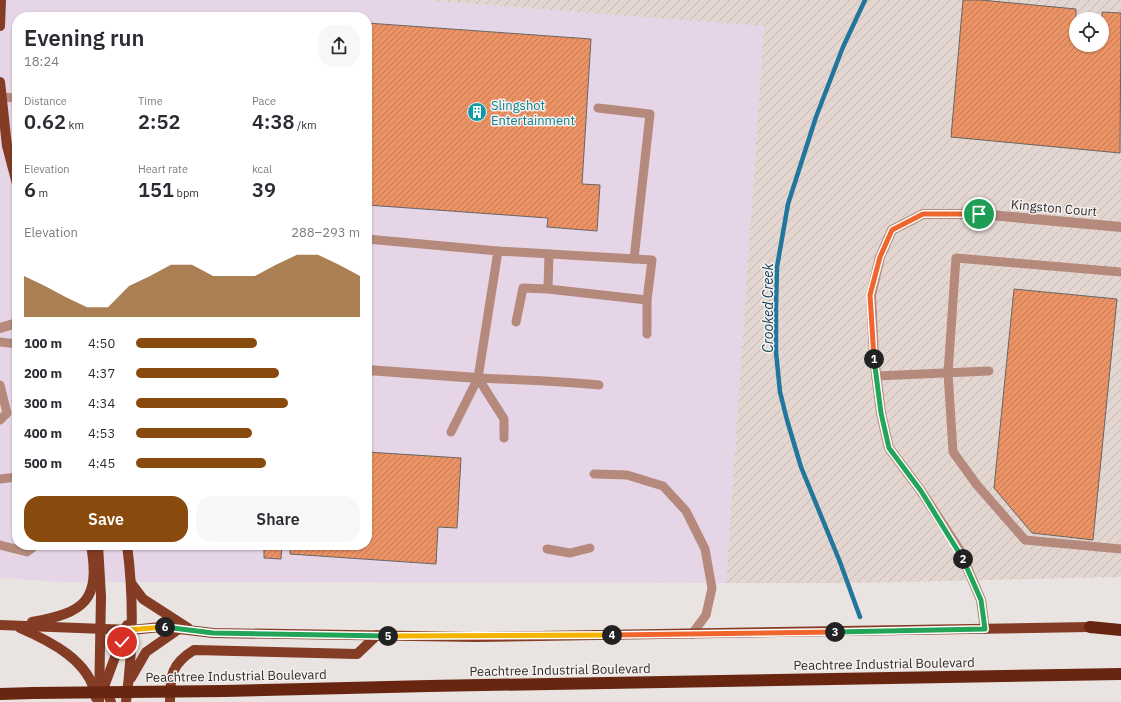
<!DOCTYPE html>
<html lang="en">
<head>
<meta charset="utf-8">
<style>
	body { margin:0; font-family:"IBM Plex Sans",sans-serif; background:#f7f7f7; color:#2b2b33; height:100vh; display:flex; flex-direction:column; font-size:15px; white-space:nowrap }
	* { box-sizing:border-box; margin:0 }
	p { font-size:13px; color:#7c7c81 }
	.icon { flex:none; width:22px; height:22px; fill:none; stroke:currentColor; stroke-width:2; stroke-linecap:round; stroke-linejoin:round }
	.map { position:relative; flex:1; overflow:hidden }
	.panel { position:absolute; left:12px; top:12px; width:360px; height:538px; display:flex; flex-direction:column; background:#fff; border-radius:16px; box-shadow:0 1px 3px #0004 }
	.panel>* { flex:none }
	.controls { position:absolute; left:1069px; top:12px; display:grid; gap:8px }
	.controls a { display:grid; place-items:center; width:40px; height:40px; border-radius:50%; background:#fff; box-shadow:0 1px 3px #0004; font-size:20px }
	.pin { position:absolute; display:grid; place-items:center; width:34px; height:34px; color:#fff; margin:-17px; border:2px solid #fff; border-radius:50%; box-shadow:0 1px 4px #0007 }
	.km { position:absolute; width:20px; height:20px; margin:-10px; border-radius:50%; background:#222; color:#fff; font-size:11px; line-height:20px; text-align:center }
	.round { display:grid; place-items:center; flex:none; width:42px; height:42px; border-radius:16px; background:#f7f7f7 }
	.overview { display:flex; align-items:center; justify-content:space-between; height:68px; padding:0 12px }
	h1 { font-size:22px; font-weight:600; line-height:30px }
	.stats { display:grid; grid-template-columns:repeat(3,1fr); gap:6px; height:68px; padding:4px 12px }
	.stats div { display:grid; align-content:center }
	.stats b { font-size:20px; font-weight:600 }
	.stats small { font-size:11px; font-weight:400 }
	.stats p { font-size:11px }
	.chart { height:112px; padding:8px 12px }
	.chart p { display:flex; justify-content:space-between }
	.chart svg { width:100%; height:72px; margin-top:4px; fill:#884a0d; opacity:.7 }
	.primary-button { display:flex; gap:8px; margin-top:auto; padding:8px 12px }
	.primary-button a { flex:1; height:46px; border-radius:16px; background:#884a0d; color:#fff; font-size:16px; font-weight:600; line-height:46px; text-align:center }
	.primary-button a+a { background:#f7f7f7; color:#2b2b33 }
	ul { padding:0 12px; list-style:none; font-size:13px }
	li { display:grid; grid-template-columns:64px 48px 1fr; align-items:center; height:30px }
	li i { height:10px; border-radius:5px; background:#884a0d }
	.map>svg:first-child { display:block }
	.commercial { fill:#e6d5e6; fill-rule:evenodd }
	.industrial { fill:url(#industrial-furrows); fill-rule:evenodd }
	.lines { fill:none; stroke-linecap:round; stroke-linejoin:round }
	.stream { stroke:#23769b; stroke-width:4.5 }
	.building { fill:url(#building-hatch); stroke:#696563 }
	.service { stroke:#b58a7d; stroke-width:9 }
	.minor { stroke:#b58a7d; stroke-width:10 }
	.primary { stroke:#843c25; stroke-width:10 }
	.motorway { stroke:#682611; stroke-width:12 }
	.motorway-bridge { stroke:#682611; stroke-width:12 }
	.split-1-casing { stroke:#fff; stroke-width:8 }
	.split-2-casing { stroke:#fff; stroke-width:8 }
	.split-3-casing { stroke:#fff; stroke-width:8 }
	.split-4-casing { stroke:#fff; stroke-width:8 }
	.split-5-casing { stroke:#fff; stroke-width:8 }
	.split-6-casing { stroke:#fff; stroke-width:8 }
	.split-7-casing { stroke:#fff; stroke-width:8 }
	.split-1 { stroke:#f0652b; stroke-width:5 }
	.split-2 { stroke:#22a559; stroke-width:5 }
	.split-3 { stroke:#22a559; stroke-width:5 }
	.split-4 { stroke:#f0652b; stroke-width:5 }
	.split-5 { stroke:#f5b400; stroke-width:5 }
	.split-6 { stroke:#22a559; stroke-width:5 }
	.split-7 { stroke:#f5b400; stroke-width:5 }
	.labels { text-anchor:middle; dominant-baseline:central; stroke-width:3; stroke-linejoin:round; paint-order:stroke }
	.culture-label { font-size:13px; fill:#0d838f; stroke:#f6f1ef; text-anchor:start }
	.street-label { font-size:13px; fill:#302e2d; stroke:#f6f1ef }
	.water-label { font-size:14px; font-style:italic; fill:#154258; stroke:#f6f1ef }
</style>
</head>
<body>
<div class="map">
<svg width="1121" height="702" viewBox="0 0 1121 702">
	<defs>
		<pattern id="industrial-furrows" width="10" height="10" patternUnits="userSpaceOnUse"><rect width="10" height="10" fill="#e3d6d0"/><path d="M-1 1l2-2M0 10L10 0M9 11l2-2" fill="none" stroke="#c3b8b3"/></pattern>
		<pattern id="building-hatch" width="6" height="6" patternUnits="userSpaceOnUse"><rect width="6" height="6" fill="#ec9365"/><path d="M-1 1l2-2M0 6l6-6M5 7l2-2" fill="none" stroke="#c07854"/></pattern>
	</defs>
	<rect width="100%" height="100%" fill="#e9e4e1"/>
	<path class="commercial" d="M0,0H424L764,25L726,583L63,582L0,578ZM17,17H367V545H17Z"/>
	<path class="industrial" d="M424,0H1121V577L854,583H726L764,26ZM1076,19H1102V45H1076Z"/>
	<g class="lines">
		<polyline class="stream" points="860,617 840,562 801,467 787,420 780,392 776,352 776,309 777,267 788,204 816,117 843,47 865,0"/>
	</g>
	<g class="building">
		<polygon points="963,0 981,0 1076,9 1076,45 1102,45 1102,12 1121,13 1120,153 951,137"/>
		<polygon points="367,23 591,39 582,184 600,185 597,231 547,227 548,218 367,205"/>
		<polygon points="1014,289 1117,299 1093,540 1032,533 994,488"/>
		<polygon points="367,452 461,458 457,528 438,527 436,564 290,554 290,545 367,545"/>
		<polygon points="264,545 282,545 281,559 264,558"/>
	</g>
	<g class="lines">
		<g class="service">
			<polyline points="0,97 17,98"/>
			<polyline points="598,108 650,114 634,259"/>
			<polyline points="367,239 498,251 652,260 647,300 647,334"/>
			<polyline points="1121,272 956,258 948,373 953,452 977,485 1025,540 1121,549"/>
			<polyline points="548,289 549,254"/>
			<polyline points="516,322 523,288 548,289 647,300"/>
			<polyline points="0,342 17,344"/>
			<polyline points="876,376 989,371"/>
			<path d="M478,378C519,380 559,381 599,385"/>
			<polyline points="478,378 504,419 504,438"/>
			<polyline points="0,385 7,413 0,420"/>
			<polyline points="451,432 478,378 498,251"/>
			<polyline points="594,474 627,475 663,486 686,511 705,549 712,588 706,615 692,634"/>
			<polyline points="0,479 17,477"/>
			<polyline points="0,545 27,552 36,545"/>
			<polyline points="547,549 570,553 590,548"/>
		</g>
		<g class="minor">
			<polyline points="0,328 17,323"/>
			<polyline points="367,370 478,378"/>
			<polyline points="985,629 981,600 960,551 921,491 889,448 881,413 874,357 871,295 880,257 892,230 923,214 979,214 1121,227"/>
		</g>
		<g class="primary">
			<polyline points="0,26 1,0"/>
			<polyline points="0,82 7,146 17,184"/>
			<polyline points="98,545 101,596 99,702"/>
			<polyline points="131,583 143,599 188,628"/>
			<path d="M32,622C84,613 101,601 91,545"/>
			<polyline points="0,625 131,630 171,626 179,629 213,633 477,637 1090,627"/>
			<path d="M20,628C50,641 91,661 96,698"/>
			<polyline points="131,678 146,652 179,629"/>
			<polyline points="105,687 111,702"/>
			<polyline points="102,692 127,625"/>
			<path d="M126,702C133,650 134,597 127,545"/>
			<path d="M170,702C170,676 171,664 194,650L357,654L377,635"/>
		</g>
		<g class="motorway">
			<polyline points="1090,627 1121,630"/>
			<polyline points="224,691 429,686 1121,674"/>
			<polyline points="0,694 33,693"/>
		</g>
		<polyline class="motorway-bridge" points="33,693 224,691"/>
	</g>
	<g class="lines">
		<defs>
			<polyline id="split-1" points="874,359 870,295 880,257 892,230 923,214 979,214"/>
			<polyline id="split-2" points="874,359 881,413 889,448 921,491 963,559"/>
			<polyline id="split-3" points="835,632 985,629 981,600 963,559"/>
			<polyline id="split-4" points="612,635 835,632"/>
			<polyline id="split-5" points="388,636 612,635"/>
			<polyline id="split-6" points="165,627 213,633 388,636"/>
			<polyline id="split-7" points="122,642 126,630 165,627"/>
		</defs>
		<use href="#split-1" class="split-1-casing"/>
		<use href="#split-2" class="split-2-casing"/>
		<use href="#split-3" class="split-3-casing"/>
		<use href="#split-4" class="split-4-casing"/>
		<use href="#split-5" class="split-5-casing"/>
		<use href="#split-6" class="split-6-casing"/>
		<use href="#split-7" class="split-7-casing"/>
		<use href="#split-1" class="split-1"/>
		<use href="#split-2" class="split-2"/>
		<use href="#split-3" class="split-3"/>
		<use href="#split-4" class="split-4"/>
		<use href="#split-5" class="split-5"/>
		<use href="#split-6" class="split-6"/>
		<use href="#split-7" class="split-7"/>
	</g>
	<defs>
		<symbol id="building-disc" viewBox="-11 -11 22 22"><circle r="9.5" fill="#0f9aa8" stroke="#f6f1ef"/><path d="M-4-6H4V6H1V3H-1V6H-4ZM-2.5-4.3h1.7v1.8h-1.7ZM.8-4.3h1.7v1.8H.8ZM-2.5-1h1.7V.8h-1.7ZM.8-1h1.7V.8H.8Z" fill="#fff"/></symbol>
	</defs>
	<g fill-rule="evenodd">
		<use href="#building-disc" x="466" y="101" width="22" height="22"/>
	</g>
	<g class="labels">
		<g class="culture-label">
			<text x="491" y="105">Slingshot<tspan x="491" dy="15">Entertainment</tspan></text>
		</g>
		<g class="street-label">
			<text transform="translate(1054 208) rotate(5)">Kingston Court</text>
			<text transform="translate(884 664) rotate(-1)">Peachtree Industrial Boulevard</text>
			<text transform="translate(560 670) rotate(-1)">Peachtree Industrial Boulevard</text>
			<text transform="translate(236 676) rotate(-1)">Peachtree Industrial Boulevard</text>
		</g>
		<g class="water-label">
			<text transform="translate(768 308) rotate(-90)">Crooked Creek</text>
		</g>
	</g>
</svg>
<div class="controls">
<a><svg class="icon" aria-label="locate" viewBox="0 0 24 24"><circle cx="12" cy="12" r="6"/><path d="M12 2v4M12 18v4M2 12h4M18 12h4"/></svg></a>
</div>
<div class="pin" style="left:979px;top:214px;background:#1e9e55"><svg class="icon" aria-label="arrive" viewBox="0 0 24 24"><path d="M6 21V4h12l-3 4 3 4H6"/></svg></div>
<div class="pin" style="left:122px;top:642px;background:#d93025"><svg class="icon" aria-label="check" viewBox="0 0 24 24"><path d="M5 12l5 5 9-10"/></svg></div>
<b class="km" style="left:874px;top:359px">1</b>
<b class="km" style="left:963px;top:559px">2</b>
<b class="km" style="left:835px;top:632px">3</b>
<b class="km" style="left:612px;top:635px">4</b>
<b class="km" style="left:388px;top:636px">5</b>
<b class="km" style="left:165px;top:627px">6</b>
<section class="panel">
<div class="overview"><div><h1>Evening run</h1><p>18:24</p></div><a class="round"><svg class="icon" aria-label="share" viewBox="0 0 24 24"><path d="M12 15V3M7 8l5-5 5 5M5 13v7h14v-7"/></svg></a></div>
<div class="stats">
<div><p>Distance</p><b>0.62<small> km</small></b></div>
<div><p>Time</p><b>2:52</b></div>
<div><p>Pace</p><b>4:38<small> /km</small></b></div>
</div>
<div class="stats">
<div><p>Elevation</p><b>6<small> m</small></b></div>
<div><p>Heart rate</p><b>151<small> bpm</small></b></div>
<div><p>kcal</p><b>39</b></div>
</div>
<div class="chart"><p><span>Elevation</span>288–293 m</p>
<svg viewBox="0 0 160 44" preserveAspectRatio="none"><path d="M0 44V19L10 25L20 32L30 38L40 38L50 25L60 19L70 12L80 12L90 19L100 19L110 19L120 12L130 6L140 6L150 12L160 19V44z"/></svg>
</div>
<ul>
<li><b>100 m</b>4:50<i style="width:54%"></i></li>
<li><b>200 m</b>4:37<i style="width:64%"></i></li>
<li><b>300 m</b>4:34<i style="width:68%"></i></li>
<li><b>400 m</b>4:53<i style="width:52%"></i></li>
<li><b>500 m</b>4:45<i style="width:58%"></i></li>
</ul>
<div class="primary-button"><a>Save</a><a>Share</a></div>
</section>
</div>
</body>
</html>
